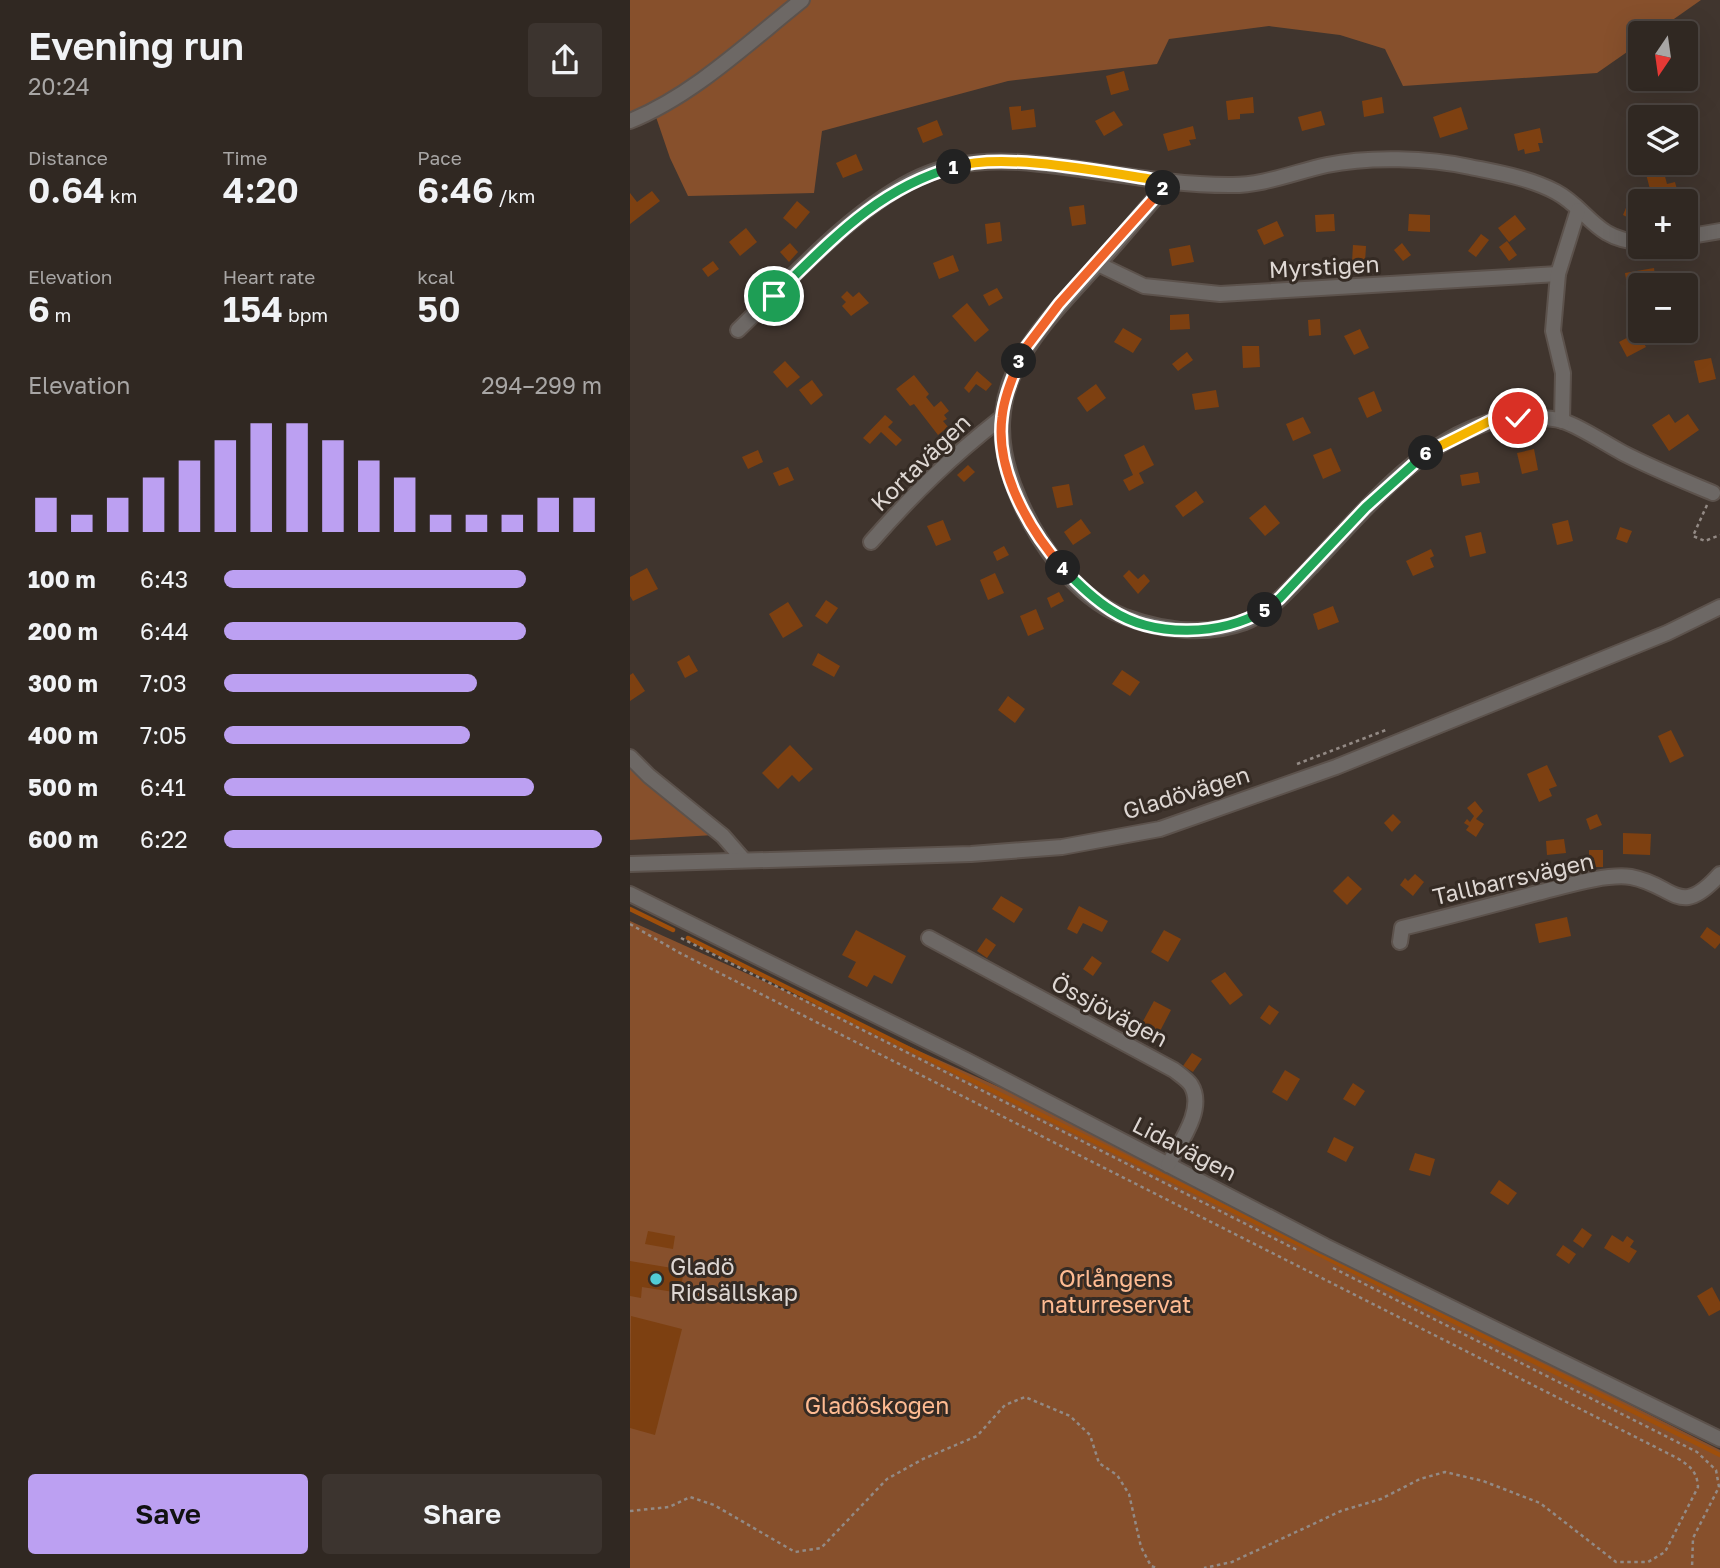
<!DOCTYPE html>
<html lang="en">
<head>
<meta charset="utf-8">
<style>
	body { margin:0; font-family:"Golos Text",sans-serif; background:#3c342f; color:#f1f3f6; height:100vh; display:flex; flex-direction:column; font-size:26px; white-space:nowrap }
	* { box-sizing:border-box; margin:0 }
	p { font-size:23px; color:#a8a6a5 }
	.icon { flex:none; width:38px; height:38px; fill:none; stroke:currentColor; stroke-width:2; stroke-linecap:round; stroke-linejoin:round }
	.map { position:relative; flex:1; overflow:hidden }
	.sheet { display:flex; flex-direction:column; background:#302822; width:630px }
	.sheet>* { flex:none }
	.needle { width:46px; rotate:193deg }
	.tools { position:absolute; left:998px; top:21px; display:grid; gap:14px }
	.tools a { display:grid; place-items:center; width:70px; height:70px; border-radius:7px; background:#302822; box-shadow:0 7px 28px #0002,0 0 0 2px #4b4440; font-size:35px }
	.pin { position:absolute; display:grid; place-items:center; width:60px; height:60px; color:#fff; margin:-30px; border:4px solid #fff; border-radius:50%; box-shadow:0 2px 7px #0007 }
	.km { position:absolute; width:35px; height:35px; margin:-18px; border-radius:50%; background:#222; color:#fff; font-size:19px; line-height:35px; text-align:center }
	.round { display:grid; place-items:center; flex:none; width:74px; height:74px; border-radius:7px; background:#3c342f }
	.overview { display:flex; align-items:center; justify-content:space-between; height:119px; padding:0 28px }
	h1 { font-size:38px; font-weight:600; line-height:52px }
	.figures { display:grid; grid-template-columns:repeat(3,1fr); gap:10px; height:119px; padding:7px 28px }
	.figures div { display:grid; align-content:center }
	.figures b { font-size:35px; font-weight:600 }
	.figures small { font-size:19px; font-weight:400 }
	.figures p { font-size:19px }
	.chart { height:196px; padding:14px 28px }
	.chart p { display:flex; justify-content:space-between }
	.chart svg { width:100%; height:126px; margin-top:7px; stroke:#bca0f2; stroke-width:6 }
	.button { display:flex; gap:14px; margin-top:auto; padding:14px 28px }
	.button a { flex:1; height:80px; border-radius:7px; background:#bca0f2; color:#111; font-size:28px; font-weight:600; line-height:80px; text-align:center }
	.button a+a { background:#3c342f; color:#f1f3f6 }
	ul { padding:0 28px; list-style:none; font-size:23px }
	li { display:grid; grid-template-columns:112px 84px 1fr; align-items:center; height:52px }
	li i { height:18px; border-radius:9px; background:#bca0f2 }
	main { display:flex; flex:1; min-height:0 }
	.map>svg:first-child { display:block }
	.green { fill:#87502c }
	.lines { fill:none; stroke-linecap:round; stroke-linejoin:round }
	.stream { stroke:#9f4f0b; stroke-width:4.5 }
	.building { fill:#7d4011 }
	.minor-casing { stroke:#5c524c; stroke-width:18 }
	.path { stroke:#938a85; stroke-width:2.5; stroke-dasharray:3.5 3.5; stroke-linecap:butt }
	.minor { stroke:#6d6865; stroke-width:14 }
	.split-1-casing { stroke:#fff; stroke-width:14 }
	.split-2-casing { stroke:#fff; stroke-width:14 }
	.split-3-casing { stroke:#fff; stroke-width:14 }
	.split-4-casing { stroke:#fff; stroke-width:14 }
	.split-5-casing { stroke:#fff; stroke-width:14 }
	.split-6-casing { stroke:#fff; stroke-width:14 }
	.split-7-casing { stroke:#fff; stroke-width:14 }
	.split-1 { stroke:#22a559; stroke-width:9 }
	.split-2 { stroke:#f5b400; stroke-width:9 }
	.split-3 { stroke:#f0652b; stroke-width:9 }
	.split-4 { stroke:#f0652b; stroke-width:9 }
	.split-5 { stroke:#22a559; stroke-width:9 }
	.split-6 { stroke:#22a559; stroke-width:9 }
	.split-7 { stroke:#f5b400; stroke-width:9 }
	.poi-dot { fill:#52ccd5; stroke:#352b24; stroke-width:2.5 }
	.labels { text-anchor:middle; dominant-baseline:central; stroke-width:6; stroke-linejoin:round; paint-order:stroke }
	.street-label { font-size:23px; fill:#ded7d3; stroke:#352b24 }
	.poi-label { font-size:23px; fill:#ded7d3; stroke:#352b24; text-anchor:start }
	.park-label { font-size:23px; fill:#febb92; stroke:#352b24 }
</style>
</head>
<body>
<main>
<section class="sheet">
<div class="overview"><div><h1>Evening run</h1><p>20:24</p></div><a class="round"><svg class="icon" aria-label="share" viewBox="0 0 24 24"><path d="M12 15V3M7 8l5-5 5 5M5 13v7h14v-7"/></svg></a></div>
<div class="figures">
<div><p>Distance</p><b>0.64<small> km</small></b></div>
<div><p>Time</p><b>4:20</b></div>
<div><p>Pace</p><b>6:46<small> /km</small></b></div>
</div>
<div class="figures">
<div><p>Elevation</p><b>6<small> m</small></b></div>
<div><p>Heart rate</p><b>154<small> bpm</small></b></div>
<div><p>kcal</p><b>50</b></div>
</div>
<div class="chart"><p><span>Elevation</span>294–299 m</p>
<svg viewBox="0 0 160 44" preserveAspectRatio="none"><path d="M5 44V32M15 44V38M25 44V32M35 44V25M45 44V19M55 44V12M65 44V6M75 44V6M85 44V12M95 44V19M105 44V25M115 44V38M125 44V38M135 44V38M145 44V32M155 44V32"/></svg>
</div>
<ul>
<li><b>100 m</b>6:43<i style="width:80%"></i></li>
<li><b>200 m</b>6:44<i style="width:80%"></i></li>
<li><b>300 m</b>7:03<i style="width:67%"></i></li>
<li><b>400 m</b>7:05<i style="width:65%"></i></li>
<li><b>500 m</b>6:41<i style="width:82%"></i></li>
<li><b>600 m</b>6:22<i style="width:100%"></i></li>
</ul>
<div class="button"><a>Save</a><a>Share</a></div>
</section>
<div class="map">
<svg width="1090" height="1568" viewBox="0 0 1090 1568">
	<rect width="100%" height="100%" fill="#40352e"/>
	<g class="green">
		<polygon points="0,0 1071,0 1024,33 1010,33 1010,43 967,73 773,86 755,49 710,35 639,26 539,39 527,64 378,81 192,131 184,193 58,196 40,158 26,117 28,115 0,124"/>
		<polygon points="0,764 84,835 0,840"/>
		<polygon points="0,921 378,1091 1090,1450 1090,1568 0,1568"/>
	</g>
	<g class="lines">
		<g class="stream">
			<polyline points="0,909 43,930"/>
			<polyline points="58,938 1090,1455"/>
		</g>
	</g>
	<g class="building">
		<polygon points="494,71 499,90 481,95 476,76"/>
		<polygon points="623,97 624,113 610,114 610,119 598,120 596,101"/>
		<polygon points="752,97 754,113 734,117 732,101"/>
		<polygon points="391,106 391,111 404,109 406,127 382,130 379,107"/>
		<polygon points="831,107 838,129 810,138 803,117"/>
		<polygon points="484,111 493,125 474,136 465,121"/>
		<polygon points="691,111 695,125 672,131 668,117"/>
		<polygon points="307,120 313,135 293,143 287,128"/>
		<polygon points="563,126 566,139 559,140 561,145 538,151 533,134"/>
		<polygon points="910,128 913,143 908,143 910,151 895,154 894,149 888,151 884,134"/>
		<polygon points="226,154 233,170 213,178 206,163"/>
		<polygon points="1032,165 1037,184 1045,182 1049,197 1023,201 1015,170"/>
		<polygon points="22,191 30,201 0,224 0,193 7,202"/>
		<polygon points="167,201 180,212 166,229 153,218"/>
		<polygon points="998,203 1009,208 1003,220 993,215"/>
		<polygon points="454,205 456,224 442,226 439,207"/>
		<polygon points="704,214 705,231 686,232 685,215"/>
		<polygon points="779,214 800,215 800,232 778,231"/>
		<polygon points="885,215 896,229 879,242 868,228"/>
		<polygon points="647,221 654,236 634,245 627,230"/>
		<polygon points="370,222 372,241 357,244 355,224"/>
		<polygon points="116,228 127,242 110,256 99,242"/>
		<polygon points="851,234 859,240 846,257 838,251"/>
		<polygon points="877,241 887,255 879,261 869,247"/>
		<polygon points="160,243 168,252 159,262 150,252"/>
		<polygon points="772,243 781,255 773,261 764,250"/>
		<polygon points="560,245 564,262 542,266 539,249"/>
		<polygon points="723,245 736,246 735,262 722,262"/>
		<polygon points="323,255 329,271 309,279 303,263"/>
		<polygon points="83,261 89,269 78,277 72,269"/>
		<polygon points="1024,268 1026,285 997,285 995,273"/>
		<polygon points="143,269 152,283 134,295 125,281"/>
		<polygon points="367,288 373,298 359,306 353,295"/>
		<polygon points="217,291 223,297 229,292 239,303 221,316 212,306 216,302 211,297"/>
		<polygon points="337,303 359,330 345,342 322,316"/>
		<polygon points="559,314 560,329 540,330 540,315"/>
		<polygon points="690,319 691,335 679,336 678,320"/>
		<polygon points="493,328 512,339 503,353 484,342"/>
		<polygon points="730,329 739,348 724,355 714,336"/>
		<polygon points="1008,332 1016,347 997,357 989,342"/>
		<polygon points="612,346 629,346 630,367 613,368"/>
		<polygon points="557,352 563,360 548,371 542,364"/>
		<polygon points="1081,358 1086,379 1069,383 1064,361"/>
		<polygon points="155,361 170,377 157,388 143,372"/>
		<polygon points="347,371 362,384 356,391 346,384 339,393 334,388"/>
		<polygon points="284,375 299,394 296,397 304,407 311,401 319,411 314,415 317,419 313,421 318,427 308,435 284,404 280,406 266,389"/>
		<polygon points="182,380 193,395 181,405 169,390"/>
		<polygon points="466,384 476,398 457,412 447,398"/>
		<polygon points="586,390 589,407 565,410 562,394"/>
		<polygon points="744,391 752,411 737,418 728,398"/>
		<polygon points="1039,414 1045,423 1058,414 1069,430 1039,451 1022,425"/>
		<polygon points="255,415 263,422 258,427 272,440 266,446 251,432 240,444 233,438"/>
		<polygon points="673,417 681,433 663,441 656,424"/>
		<polygon points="514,445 524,465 509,473 514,483 499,491 493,480 503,475 494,455"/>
		<polygon points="701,448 711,471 693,479 683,455"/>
		<polygon points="904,449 908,470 892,474 887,453"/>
		<polygon points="128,450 133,462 118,469 112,457"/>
		<polygon points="338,465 345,472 334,482 327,475"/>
		<polygon points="158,467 164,480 149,486 143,473"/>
		<polygon points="848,472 850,483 832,486 830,475"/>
		<polygon points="439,484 443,505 427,508 422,487"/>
		<polygon points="566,491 574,502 553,517 545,506"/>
		<polygon points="635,505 650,523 635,536 619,518"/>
		<polygon points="451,519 461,533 443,545 434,532"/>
		<polygon points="313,520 321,540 306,546 297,526"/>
		<polygon points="938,520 943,541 927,545 922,524"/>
		<polygon points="990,527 1002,531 997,543 986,539"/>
		<polygon points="851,532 856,553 840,557 835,536"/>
		<polygon points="374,546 379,555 367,561 363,552"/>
		<polygon points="801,549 804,556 800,558 804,567 783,576 776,561"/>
		<polygon points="17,568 28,589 3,601 0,596 0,577"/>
		<polygon points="499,570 508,579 514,574 520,581 508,594 493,576"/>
		<polygon points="365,573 374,593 358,600 350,580"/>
		<polygon points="429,592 434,601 421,608 417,598"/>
		<polygon points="196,600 208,608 197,624 185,616"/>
		<polygon points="158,602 173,626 153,638 139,614"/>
		<polygon points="703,606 709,622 688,630 683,614"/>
		<polygon points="406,609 414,629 398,636 390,616"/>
		<polygon points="188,653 210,666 204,677 182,665"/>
		<polygon points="59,655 68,671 55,678 47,662"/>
		<polygon points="492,670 510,682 500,696 482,684"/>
		<polygon points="3,673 15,691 0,701 0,675"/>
		<polygon points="378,696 395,709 385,723 368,710"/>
		<polygon points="1041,730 1054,756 1040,763 1028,736"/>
		<polygon points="160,745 183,769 169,782 162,775 148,789 132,773"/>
		<polygon points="917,765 927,786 919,789 922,796 909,802 897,774"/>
		<polygon points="845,801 853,811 846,819 854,824 846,837 836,830 839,826 834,823 837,819 840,822 844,816 837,808"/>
		<polygon points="763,814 771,822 762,832 754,823"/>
		<polygon points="967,814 972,825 960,830 956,819"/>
		<polygon points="993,833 1021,834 1020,855 993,854"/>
		<polygon points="934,839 936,853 917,855 916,841"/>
		<rect x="959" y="850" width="14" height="17"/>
		<polygon points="785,874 794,882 783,896 770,885 775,878 778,881"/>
		<polygon points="718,876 732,889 717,905 703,891"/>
		<polygon points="371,896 393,909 384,923 362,909"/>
		<polygon points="449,906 478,921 472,932 453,923 447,934 437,929"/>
		<polygon points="937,917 941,936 909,943 905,924"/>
		<polygon points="1077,927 1090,936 1090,943 1085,949 1070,937"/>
		<polygon points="226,930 276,956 262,984 244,975 237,987 218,977 226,962 212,955"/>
		<polygon points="534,930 551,939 538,962 521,952"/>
		<polygon points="356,938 366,945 357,958 347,951"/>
		<polygon points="462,956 472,963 463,976 453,969"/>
		<polygon points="595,972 613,995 600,1005 581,981"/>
		<polygon points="524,1001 541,1010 529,1033 512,1023"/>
		<polygon points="639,1005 649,1012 640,1025 630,1018"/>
		<polygon points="562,1053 572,1059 563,1072 553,1066"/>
		<polygon points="655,1070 670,1079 657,1101 642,1092"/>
		<polygon points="723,1083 735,1091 725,1106 713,1099"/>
		<polygon points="704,1137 724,1147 716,1162 697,1152"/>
		<polygon points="785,1153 805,1159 800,1176 779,1170"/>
		<polygon points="869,1180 887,1193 878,1205 860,1193"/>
		<polygon points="952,1228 962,1235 953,1248 943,1241"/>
		<polygon points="18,1231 45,1236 43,1249 15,1244"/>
		<polygon points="982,1235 993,1242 997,1236 1004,1241 1000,1247 1007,1251 999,1263 974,1248"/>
		<polygon points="933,1245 946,1254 939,1264 926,1255"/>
		<polygon points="0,1261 54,1270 50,1293 12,1287 11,1298 0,1296"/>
		<polygon points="1082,1287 1090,1302 1090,1310 1079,1316 1067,1296"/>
		<polygon points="1,1316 52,1329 25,1435 0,1428"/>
	</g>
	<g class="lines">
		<defs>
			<g id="minor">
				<path d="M0,121C64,95 119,42 172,0"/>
				<path d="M539,182C515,209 492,238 467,265C406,332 347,386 383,484C402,536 442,596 495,617C533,631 576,636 615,622C642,611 661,587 681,567C732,513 786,444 860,422C877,417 917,416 933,421C953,428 974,443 993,453C1022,468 1052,480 1083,493"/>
				<polyline points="1055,237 1090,231"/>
				<polyline points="468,264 514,286 590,294 928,274"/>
				<path d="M108,330C161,279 224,207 290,177C320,163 356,160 389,162C459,167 528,185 599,185C632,186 665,172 697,165C739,156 799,158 840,167C869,173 900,178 926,192C958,209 965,240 1010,242"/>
				<polyline points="932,421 933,373 923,331 928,274 948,210"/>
				<path d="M241,542C283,494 321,457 371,418"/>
				<polyline points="0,757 19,776 93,836 113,859"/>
				<polyline points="0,864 341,854 432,847 530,829 706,767 1037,633 1090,607"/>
				<polyline points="0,894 336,1060 695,1246 1090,1439"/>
				<path d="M299,938L544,1070C549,1074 558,1080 561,1085C576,1109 549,1144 538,1165"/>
				<path d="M770,942L772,928C817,917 862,905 907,893C932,887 976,873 1001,877C1045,885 1049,920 1090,874"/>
			</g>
		</defs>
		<use href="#minor" class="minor-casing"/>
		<g class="path">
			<polyline points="1077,505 1063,536 1075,541 1090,535"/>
			<polyline points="667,764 756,730"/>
			<path d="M0,924L48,952L1047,1458C1060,1466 1067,1471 1068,1487L1035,1552L1018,1562H986L910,1503L853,1481L815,1472L790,1479L751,1499L711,1511L602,1562L574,1568"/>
			<polyline points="51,938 669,1251"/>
			<polyline points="703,1268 1067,1452 1086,1470 1089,1487 1063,1538 1062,1568"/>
			<polyline points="0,1511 39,1507 60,1497 84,1505 165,1552 191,1548 257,1479 293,1459 347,1436 375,1405 395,1397 440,1416 460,1435 469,1463 487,1475 499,1494 511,1547 521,1566 527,1568"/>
		</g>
		<use href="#minor" class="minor"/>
	</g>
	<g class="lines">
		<defs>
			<path id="split-1" d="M144,296C200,242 246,189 324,167"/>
			<path id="split-2" d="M324,167C376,151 483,174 539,182L533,188"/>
			<polyline id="split-3" points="389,361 394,350 429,304 533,188"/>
			<path id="split-4" d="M389,361C382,379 374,398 372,417C365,470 399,530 433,568"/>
			<path id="split-5" d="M433,568C448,584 462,598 481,610C524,638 591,636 635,610"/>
			<polyline id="split-6" points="635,610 650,598 736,507 796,453"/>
			<polyline id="split-7" points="796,453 860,421 888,418"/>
		</defs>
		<use href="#split-1" class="split-1-casing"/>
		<use href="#split-2" class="split-2-casing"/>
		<use href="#split-3" class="split-3-casing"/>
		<use href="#split-4" class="split-4-casing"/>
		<use href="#split-5" class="split-5-casing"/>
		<use href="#split-6" class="split-6-casing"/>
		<use href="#split-7" class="split-7-casing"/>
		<use href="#split-1" class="split-1"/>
		<use href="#split-2" class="split-2"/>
		<use href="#split-3" class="split-3"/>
		<use href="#split-4" class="split-4"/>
		<use href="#split-5" class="split-5"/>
		<use href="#split-6" class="split-6"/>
		<use href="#split-7" class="split-7"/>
	</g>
	<circle class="poi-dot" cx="26" cy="1279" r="7"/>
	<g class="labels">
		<g class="street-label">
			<text transform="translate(694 266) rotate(-3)">Myrstigen</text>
			<text transform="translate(290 462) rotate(-44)">Kortavägen</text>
			<text transform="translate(556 792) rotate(-17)">Gladövägen</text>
			<text transform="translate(883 878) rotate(-13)">Tallbarrsvägen</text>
			<text transform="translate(480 1010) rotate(28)">Össjövägen</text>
			<text transform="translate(555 1148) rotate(27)">Lidavägen</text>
		</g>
		<g class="poi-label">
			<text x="40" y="1266">Gladö<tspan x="40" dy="26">Ridsällskap</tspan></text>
		</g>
		<g class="park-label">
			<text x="486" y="1278">Orlångens<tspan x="486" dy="26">naturreservat</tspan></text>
			<text x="247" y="1405">Gladöskogen</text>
		</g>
	</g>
</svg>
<div class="tools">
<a><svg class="needle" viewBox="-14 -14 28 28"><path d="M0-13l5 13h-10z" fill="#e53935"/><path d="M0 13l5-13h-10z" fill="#a8a6a5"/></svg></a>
<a><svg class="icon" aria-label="layers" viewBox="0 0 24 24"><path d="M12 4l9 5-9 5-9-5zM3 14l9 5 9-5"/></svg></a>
<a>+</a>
<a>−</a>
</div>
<div class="pin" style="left:144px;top:296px;background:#1e9e55"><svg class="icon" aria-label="arrive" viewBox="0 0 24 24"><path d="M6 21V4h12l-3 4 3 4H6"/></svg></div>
<div class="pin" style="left:888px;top:418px;background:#d93025"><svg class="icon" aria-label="check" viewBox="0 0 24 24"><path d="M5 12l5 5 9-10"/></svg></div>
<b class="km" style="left:324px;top:167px">1</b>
<b class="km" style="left:533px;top:188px">2</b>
<b class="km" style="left:389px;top:361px">3</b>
<b class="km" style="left:433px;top:568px">4</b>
<b class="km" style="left:635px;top:610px">5</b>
<b class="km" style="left:796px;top:453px">6</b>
</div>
</main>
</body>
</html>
